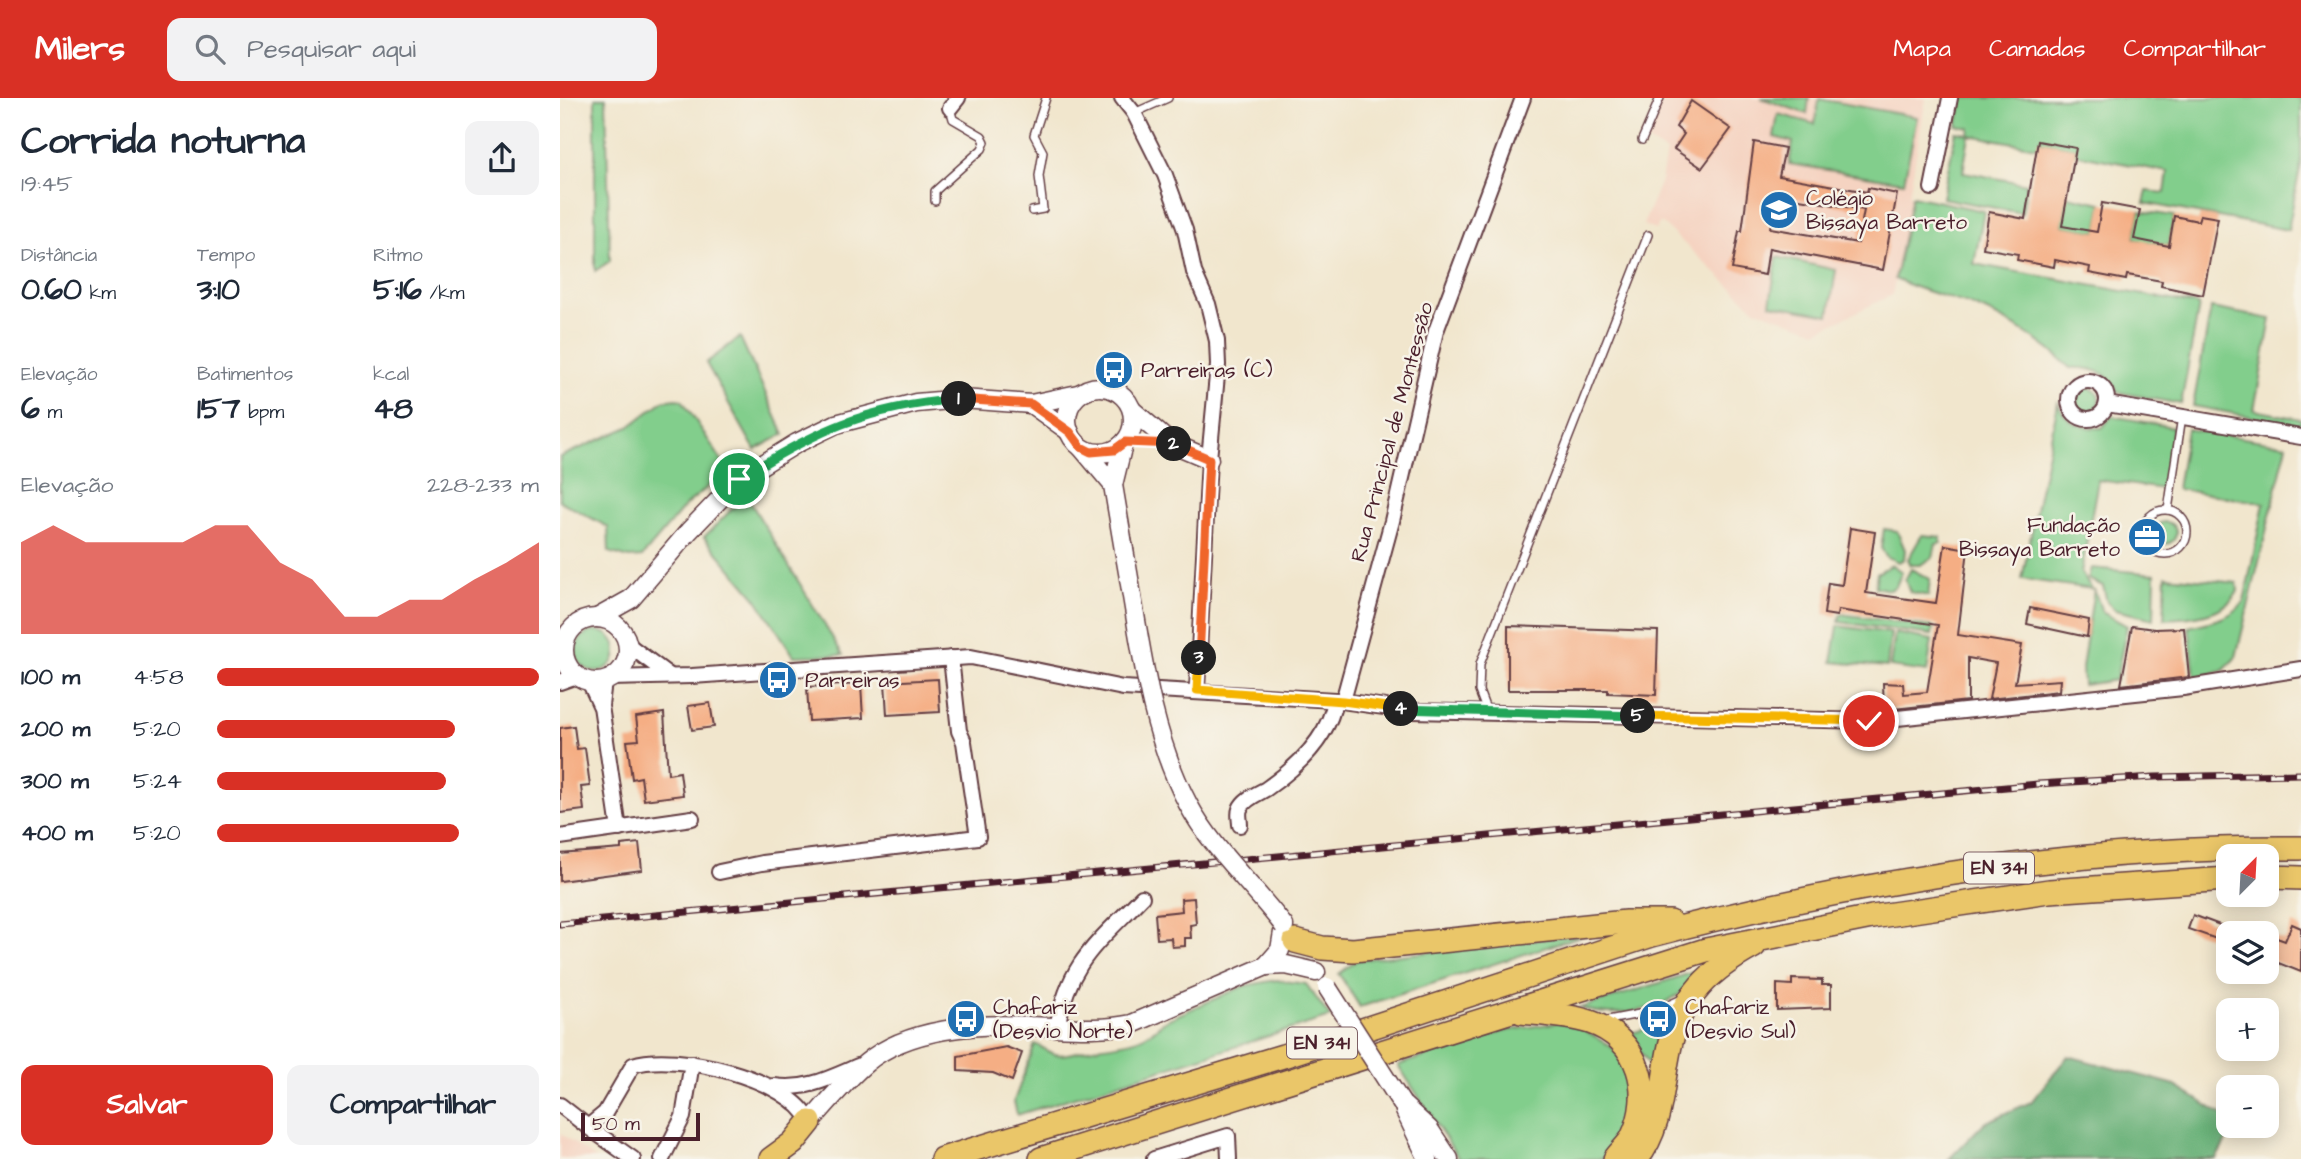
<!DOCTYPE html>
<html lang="pt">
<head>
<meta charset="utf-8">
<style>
	body { margin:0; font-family:"Architects Daughter",sans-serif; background:#f2f2f3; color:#1f2937; height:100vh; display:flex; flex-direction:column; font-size:26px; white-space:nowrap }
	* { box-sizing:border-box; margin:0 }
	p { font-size:23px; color:#747a83 }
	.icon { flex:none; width:38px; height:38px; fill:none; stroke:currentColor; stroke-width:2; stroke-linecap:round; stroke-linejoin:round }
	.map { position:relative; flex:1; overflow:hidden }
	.sheet { display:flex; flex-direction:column; background:#fff; width:560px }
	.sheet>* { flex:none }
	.needle { width:46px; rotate:24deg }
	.tools { position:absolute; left:1656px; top:746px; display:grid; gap:14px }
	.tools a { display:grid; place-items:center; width:63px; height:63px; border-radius:14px; background:#fff; box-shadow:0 4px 18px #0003; font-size:35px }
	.scale { position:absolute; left:21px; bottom:18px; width:119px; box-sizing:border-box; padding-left:7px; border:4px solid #4a1f2b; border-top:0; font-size:19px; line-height:24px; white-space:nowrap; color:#4a1f2b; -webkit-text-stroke:5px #f7f3e8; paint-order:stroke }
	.pin { position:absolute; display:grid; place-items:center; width:60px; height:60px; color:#fff; margin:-30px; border:4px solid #fff; border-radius:50%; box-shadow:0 2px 7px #0007 }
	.km { position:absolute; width:35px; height:35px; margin:-18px; border-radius:50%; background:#222; color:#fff; font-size:19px; line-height:35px; text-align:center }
	.round { display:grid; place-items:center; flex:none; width:74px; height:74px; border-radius:14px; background:#f2f2f3 }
	.headline { display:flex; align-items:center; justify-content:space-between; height:119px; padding:0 21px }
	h1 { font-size:38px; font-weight:700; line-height:52px }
	.figures { display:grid; grid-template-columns:repeat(3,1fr); gap:10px; height:119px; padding:7px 21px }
	.figures div { display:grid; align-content:center }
	.figures b { font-size:30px; font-weight:700 }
	.figures small { font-size:19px; font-weight:400 }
	.figures p { font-size:19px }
	.chart { height:196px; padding:14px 21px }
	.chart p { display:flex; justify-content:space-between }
	.chart svg { width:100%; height:126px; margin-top:7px; fill:#d93025; opacity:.7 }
	.cta { display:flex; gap:14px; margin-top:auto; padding:14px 21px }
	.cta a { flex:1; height:80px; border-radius:14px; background:#d93025; color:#fff; font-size:28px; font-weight:700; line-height:80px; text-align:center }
	.cta a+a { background:#f2f2f3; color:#1f2937 }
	ul { padding:0 21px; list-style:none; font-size:23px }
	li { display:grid; grid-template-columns:112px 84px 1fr; align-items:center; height:52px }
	li i { height:18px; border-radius:9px; background:#d93025 }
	header { display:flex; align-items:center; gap:42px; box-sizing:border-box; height:98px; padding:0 35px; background:#d93025; color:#fff }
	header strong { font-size:33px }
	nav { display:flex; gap:38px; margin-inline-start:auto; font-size:24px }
	.search { width:490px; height:63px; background:#f2f2f3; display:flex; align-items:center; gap:18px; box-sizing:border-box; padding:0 24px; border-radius:14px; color:#747a83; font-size:26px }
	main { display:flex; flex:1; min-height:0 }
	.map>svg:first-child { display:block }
	.built { fill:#f5d3c1 }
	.green { fill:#82ce8c; stroke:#66765c; stroke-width:2 }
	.forest { fill:#69b178; stroke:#5a6852; stroke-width:2 }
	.building { fill:#f5ae84; fill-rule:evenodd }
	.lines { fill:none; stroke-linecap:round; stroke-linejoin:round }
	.service-casing { stroke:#633d43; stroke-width:10 }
	.minor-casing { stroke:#633d43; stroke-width:18 }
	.tertiary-casing { stroke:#633d43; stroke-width:21 }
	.trunk-casing { stroke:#633d43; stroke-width:26 }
	.service { stroke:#fff; stroke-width:7 }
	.minor { stroke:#fff; stroke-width:14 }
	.tertiary { stroke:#fff; stroke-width:18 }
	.trunk { stroke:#eac669; stroke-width:23 }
	.rail-casing { stroke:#4a1f2b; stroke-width:7 }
	.rail { stroke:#f7f3e8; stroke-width:4.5; stroke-dasharray:13; stroke-linecap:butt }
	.tertiary-bridge-casing { stroke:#633d43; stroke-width:21; stroke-linecap:butt }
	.tertiary-bridge { stroke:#fff; stroke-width:18 }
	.split-1-casing { stroke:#fff; stroke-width:14 }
	.split-2-casing { stroke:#fff; stroke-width:14 }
	.split-3-casing { stroke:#fff; stroke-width:14 }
	.split-4-casing { stroke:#fff; stroke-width:14 }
	.split-5-casing { stroke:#fff; stroke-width:14 }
	.split-6-casing { stroke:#fff; stroke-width:14 }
	.split-1 { stroke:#22a559; stroke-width:9 }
	.split-2 { stroke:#f0652b; stroke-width:9 }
	.split-3 { stroke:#f0652b; stroke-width:9 }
	.split-4 { stroke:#f5b400; stroke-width:9 }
	.split-5 { stroke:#22a559; stroke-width:9 }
	.split-6 { stroke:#f5b400; stroke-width:9 }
	.labels { text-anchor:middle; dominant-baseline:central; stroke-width:5; stroke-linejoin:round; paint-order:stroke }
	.shield { fill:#f7f3e8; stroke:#7e5f64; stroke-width:2 }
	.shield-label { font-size:19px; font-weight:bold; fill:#4a1f2b }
	.poi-label { font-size:21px; fill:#4a1f2b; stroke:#f7f3e8; text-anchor:start }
	.street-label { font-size:21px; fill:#4a1f2b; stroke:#f7f3e8 }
</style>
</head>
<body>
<header>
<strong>Milers</strong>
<div class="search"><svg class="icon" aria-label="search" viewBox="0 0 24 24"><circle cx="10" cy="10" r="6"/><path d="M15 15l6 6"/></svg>Pesquisar aqui</div>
<nav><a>Mapa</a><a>Camadas</a><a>Compartilhar</a></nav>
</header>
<main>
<section class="sheet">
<div class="headline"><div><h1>Corrida noturna</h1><p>19:45</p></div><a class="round"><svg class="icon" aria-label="share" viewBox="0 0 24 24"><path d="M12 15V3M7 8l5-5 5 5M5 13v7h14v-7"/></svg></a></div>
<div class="figures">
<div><p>Distância</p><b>0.60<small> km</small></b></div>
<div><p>Tempo</p><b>3:10</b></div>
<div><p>Ritmo</p><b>5:16<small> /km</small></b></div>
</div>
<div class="figures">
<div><p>Elevação</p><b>6<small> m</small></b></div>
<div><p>Batimentos</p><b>157<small> bpm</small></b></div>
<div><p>kcal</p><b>48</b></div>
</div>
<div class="chart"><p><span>Elevação</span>228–233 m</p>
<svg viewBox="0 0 160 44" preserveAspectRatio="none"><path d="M0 44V12L10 6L20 12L30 12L40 12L50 12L60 6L70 6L80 19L90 25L100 38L110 38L120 32L130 32L140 25L150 19L160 12V44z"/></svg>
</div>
<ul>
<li><b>100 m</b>4:58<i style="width:100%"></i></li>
<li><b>200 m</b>5:20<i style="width:74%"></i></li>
<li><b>300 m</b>5:24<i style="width:71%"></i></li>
<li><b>400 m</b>5:20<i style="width:75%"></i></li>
</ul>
<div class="cta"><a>Salvar</a><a>Compartilhar</a></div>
</section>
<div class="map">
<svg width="1741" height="1061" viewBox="0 0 1741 1061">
	<rect width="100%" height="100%" fill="#f7f3e8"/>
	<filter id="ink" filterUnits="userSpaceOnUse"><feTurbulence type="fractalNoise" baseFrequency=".0143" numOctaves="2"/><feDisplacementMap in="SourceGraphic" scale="14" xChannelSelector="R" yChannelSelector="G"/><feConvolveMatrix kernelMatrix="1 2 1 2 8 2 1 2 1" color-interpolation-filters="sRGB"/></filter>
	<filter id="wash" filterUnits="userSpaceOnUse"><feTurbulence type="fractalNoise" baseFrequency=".00686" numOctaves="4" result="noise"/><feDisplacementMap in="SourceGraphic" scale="28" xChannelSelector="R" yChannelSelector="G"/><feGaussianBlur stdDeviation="1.57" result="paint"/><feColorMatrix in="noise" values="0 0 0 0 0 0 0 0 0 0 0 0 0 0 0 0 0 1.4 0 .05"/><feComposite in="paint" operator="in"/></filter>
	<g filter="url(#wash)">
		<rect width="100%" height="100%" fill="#f1e6cd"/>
		<g class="built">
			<polygon points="1103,0 1120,4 1123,0 1366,0 1349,97 1352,98 1332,197 1257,233 1195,211 1103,126 1099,125 1096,132 1083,127 1101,83 1106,54 1086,42"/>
			<polygon points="0,1034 0,1035 36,1061 0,1061"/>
		</g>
		<g class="green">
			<polygon points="35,0 46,0 50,163 35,173"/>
			<polygon points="1201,0 1249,0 1247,16"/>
			<polygon points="1403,0 1741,0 1741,65 1728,132 1584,105 1587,93 1605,95 1608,74 1515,56 1516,50 1479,43 1477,49 1409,37 1403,74 1467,86 1462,115 1382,100 1396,34 1409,36 1410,30 1397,28"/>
			<polygon points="1259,1 1357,19 1344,84 1229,66 1233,44 1214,39 1218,16 1255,26"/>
			<path d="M1352,98L1424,113L1414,166L1639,207L1621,306L1557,294C1550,273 1530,269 1510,270C1483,243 1445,220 1408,206C1384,198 1359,192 1335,181Z"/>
			<polygon points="1507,98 1542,105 1537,134 1502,128"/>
			<polygon points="1580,113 1614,118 1609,148 1574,141"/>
			<polygon points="1217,159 1276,172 1269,217 1210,206"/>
			<polygon points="1651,210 1711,221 1694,312 1741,321 1741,328 1633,308"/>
			<polygon points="180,239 224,336 195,352 146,265"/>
			<circle cx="1527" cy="302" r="12"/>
			<polygon points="116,301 122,302 168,372 126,407 82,459 69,460 49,454 48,429 0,403 0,359 69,329 103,303"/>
			<path d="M1498,305C1506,325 1521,331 1542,330L1552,318L1613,329L1603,391L1538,382L1521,475L1532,491L1462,481Z"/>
			<path d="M1627,331L1727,347L1676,559L1664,572L1635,580L1629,529C1649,524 1671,521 1684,504L1704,405L1617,391Z"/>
			<polygon points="186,397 283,557 234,558 196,500 144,439"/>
			<circle cx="1605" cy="435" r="11"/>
			<polygon points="1324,431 1337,433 1345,452 1344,461 1338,464 1327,459 1321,450"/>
			<polygon points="1362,437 1381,439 1381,445 1376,446 1373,459 1360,467 1351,467 1348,461"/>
			<polygon points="1332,467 1342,474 1336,488 1330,492 1315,489 1317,475"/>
			<polygon points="1531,470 1595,476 1594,521 1555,512 1547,504 1543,488 1528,481"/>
			<polygon points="1351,471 1370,481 1368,498 1350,494 1345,482"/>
			<path d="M1606,478L1677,485L1678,493C1665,518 1629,520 1604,521Z"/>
			<polygon points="1534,491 1542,514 1567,528 1556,582 1523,587 1522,570"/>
			<polygon points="1281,516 1373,529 1372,537 1279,524"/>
			<polygon points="1278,528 1331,535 1327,569 1272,564"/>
			<circle cx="36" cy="553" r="20"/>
			<polygon points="1335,535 1372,542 1367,574 1330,569"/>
			<polygon points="1027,836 800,909 779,876 797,862"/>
			<path d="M1147,870C1138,879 1129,890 1118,897C1091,915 1050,920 1020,910Z"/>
			<path d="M716,882L746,886L770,919L457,1017L454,1003L475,946C482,949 489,954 495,956C504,959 519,953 528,951C558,944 581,948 604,923L684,888Z"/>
			<polygon points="1000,924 1019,929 1049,947 1059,956 1074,979 1068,1029 1044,1061 899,1061 838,967 945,933"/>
			<polygon points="1106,925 1096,974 1094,974 1068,936"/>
		</g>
		<polygon class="forest" points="1508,958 1612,986 1668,1020 1668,1027 1675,1027 1656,1061 1389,1061 1424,1025 1471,1004"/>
		<g id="blocks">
			<g class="building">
				<polygon points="1131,3 1171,31 1142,70 1114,51 1124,36 1116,29"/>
				<polygon points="1478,43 1516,50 1502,128 1537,134 1542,105 1580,112 1574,141 1609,148 1614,118 1638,123 1640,117 1658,120 1643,197 1601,188 1602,183 1567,177 1566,182 1529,175 1530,169 1495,162 1494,169 1457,162 1458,156 1423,150 1429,114 1465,121"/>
				<path d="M1194,44L1225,50L1219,78L1307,94L1308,90L1337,96L1323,172L1209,150L1205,177L1172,171L1179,133H1182ZM1216,97L1304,112L1298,145L1210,130Z"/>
				<polygon points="1290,430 1315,434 1306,495 1376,505 1385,447 1408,451 1398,537 1462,547 1455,585 1500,582 1499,593 1429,601 1436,565 1408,560 1408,603 1324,612 1323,585 1343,586 1344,596 1367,594 1378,527 1278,512 1277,518 1264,516 1268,485 1282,487"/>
				<polygon points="1470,510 1529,522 1527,539 1467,526"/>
				<polygon points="948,528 1098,533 1096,597 1048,595 1048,592 948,592"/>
				<polygon points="1572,528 1595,531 1624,530 1629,579 1561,587"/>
				<polygon points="378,581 380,614 327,617 325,584"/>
				<polygon points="301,586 303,620 249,623 247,589"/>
				<polygon points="150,605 154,629 132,632 128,608"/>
				<polygon points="104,615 108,676 120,674 123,697 84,702 81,679 72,681 67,643 79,642 76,619"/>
				<polygon points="14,628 17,651 25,650 30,688 21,689 24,712 0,715 0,630"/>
				<polygon points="79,745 82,772 0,783 0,756 61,751 61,747"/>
				<polygon points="634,800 636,826 630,827 631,840 625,840 625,848 612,849 611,840 597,841 595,816 622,813 621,801"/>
				<polygon points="1633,817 1668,830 1668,845 1628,831"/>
				<polygon points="1732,826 1741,830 1741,874 1706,860 1706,836 1725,843"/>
				<polygon points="1232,881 1262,882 1262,887 1271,887 1271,910 1217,912 1217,886 1232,887"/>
				<polygon points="446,949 462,955 452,983 433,975 398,973 398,958"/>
			</g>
		</g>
	</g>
	<g filter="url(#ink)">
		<use href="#blocks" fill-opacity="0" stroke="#633d43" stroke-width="2"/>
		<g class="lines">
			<defs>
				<g id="service">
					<polyline points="574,15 608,0"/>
					<polyline points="1082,42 1100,0"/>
					<polyline points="375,103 375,93 422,51 425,44 422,38 393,21 390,10"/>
					<polyline points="472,113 483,111 479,78 483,54 474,37 486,0"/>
					<polyline points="1608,412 1622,318"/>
					<circle cx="1605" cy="434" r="22"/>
					<polyline points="927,614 919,593 920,566 1088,137"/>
					<polyline points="1043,923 1095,913 1122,901"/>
				</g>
				<g id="minor">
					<polyline points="562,0 574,15 605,77 625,132 634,174 648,206 657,243 658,267 649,361 637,592"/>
					<polyline points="390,10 398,0"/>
					<polyline points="1372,90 1390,0"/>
					<circle cx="1528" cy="302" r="19"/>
					<polyline points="1547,306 1741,339"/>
					<polyline points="67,546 110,578"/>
					<polyline points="0,552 4,545"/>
					<polyline points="50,580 132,578 411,559 563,590 775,602 853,613 1309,623 1623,590 1741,571"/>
					<polyline points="29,583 40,607"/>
					<polyline points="44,583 41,608 59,731"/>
					<polyline points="0,584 17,578"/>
					<polyline points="783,603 832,423 876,233 963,0"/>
					<path d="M680,727C680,722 678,716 680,711C684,701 697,696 706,691C736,670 769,640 775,602"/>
					<polyline points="0,739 132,720"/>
					<polyline points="159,774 202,765 418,739 404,644 399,633 391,560"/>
					<path d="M497,930C509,863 537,846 582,799"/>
					<path d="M214,988C245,993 270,980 298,968"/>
					<path d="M0,1007L28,1029L45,1015L73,967C115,953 231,980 250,1024"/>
					<polyline points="28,1029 73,1061"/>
					<polyline points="102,1061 123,1019 132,965"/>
					<polyline points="594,1061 668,1038 669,1061"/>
				</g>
				<g id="tertiary">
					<circle cx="540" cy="322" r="33"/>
					<polyline points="471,306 510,334"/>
					<polyline points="572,312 609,344 649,361"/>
					<polyline points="563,346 553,387 564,452"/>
					<polyline points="521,349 553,387"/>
					<polyline points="37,520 71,501 129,433 179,381 237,345 276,326 356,305 402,301 471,306 518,296"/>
					<circle cx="36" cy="552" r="32"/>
					<polyline points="706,868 720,852 724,828"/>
					<polyline points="842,1006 869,1031 889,1061"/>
					<polyline points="845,1013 868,1061"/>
					<path d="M250,1024C268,1004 286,982 306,965C347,930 419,925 470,928C506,929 537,933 572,926L706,868L726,867L756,874"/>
				</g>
				<g id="trunk">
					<polyline points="1706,779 1741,780"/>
					<polyline points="735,843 762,850 793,852 1066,824 1110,824"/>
					<path d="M961,914C983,916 1008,917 1030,924C1080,941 1094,995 1072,1040C1068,1047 1060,1054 1055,1061"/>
					<polyline points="211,1061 233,1045 250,1024"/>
					<path d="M382,1061L723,958L1092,837C1303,782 1523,748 1741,750"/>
					<polyline points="481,1061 1146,852 1312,819 1489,793 1668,781"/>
					<path d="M1077,1061C1103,1028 1101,987 1110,948C1121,899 1151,871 1194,848"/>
				</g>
			</defs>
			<use href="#service" class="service-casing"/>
			<use href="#minor" class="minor-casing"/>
			<use href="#tertiary" class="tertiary-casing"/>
			<use href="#trunk" class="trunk-casing"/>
			<use href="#service" class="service"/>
			<use href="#minor" class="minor"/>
			<use href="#tertiary" class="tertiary"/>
			<use href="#trunk" class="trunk"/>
			<defs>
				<polyline id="rail" points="0,826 1478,686 1595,679 1741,676"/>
			</defs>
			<use href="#rail" class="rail-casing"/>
			<use href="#rail" class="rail"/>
			<defs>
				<g id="tertiary-bridge">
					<path d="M564,452C580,537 587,628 628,706C652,751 693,787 724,828"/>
					<polyline points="767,889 842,1006"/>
				</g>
			</defs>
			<use href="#tertiary-bridge" class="tertiary-bridge-casing"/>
			<use href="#tertiary-bridge" class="tertiary-bridge"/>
		</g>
	</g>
	<g class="lines" filter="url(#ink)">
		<defs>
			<path id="split-1" d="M179,381C256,332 307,309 399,301"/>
			<polyline id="split-2" points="399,301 471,306 510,334 521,349 531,354 554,352 565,344 614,346"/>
			<polyline id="split-3" points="614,346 649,361 639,560"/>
			<polyline id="split-4" points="639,560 637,592 783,603 841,611"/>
			<polyline id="split-5" points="841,611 1078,618"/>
			<polyline id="split-6" points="1078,618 1309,623"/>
		</defs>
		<use href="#split-1" class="split-1-casing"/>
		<use href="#split-2" class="split-2-casing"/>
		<use href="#split-3" class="split-3-casing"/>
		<use href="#split-4" class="split-4-casing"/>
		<use href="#split-5" class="split-5-casing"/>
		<use href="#split-6" class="split-6-casing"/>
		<use href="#split-1" class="split-1"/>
		<use href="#split-2" class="split-2"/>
		<use href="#split-3" class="split-3"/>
		<use href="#split-4" class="split-4"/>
		<use href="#split-5" class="split-5"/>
		<use href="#split-6" class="split-6"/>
	</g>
	<defs>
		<symbol id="school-disc" viewBox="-11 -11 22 22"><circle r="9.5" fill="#1f6fb2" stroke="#f7f3e8"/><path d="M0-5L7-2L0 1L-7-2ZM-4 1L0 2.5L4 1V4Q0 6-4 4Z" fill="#fff"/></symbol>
		<symbol id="bus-disc" viewBox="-11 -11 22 22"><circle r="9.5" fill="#1f6fb2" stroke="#f7f3e8"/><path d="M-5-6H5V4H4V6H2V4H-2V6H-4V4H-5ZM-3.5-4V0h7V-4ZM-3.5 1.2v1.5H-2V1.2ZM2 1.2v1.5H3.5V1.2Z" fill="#fff"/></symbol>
		<symbol id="office-disc" viewBox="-11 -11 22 22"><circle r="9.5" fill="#1f6fb2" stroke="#f7f3e8"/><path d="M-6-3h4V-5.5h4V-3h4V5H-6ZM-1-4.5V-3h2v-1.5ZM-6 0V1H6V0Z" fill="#fff"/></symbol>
	</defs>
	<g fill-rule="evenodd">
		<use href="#school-disc" x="1197" y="90" width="44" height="44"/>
		<use href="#bus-disc" x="532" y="250" width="44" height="44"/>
		<use href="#office-disc" x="1565" y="417" width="44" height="44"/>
		<use href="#bus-disc" x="196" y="560" width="44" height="44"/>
		<use href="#bus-disc" x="384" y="899" width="44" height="44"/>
		<use href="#bus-disc" x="1076" y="899" width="44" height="44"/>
	</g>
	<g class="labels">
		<g class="shield">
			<rect x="1404" y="754.5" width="70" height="31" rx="5"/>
			<rect x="727" y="929.5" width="70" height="31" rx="5"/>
		</g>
		<g class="shield-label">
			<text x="1439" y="770">EN 341</text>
			<text x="762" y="945">EN 341</text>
		</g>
		<g class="poi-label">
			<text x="1246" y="100">Colégio<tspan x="1246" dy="24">Bissaya Barreto</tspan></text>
			<text x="581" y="272">Parreiras (C)</text>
			<text x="1560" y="427" text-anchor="end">Fundação<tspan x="1560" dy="24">Bissaya Barreto</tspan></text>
			<text x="245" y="582">Parreiras</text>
			<text x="433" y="909">Chafariz<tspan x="433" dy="24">(Desvio Norte)</tspan></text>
			<text x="1125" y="909">Chafariz<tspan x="1125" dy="24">(Desvio Sul)</tspan></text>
		</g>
		<g class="street-label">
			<text transform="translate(832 334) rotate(-75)">Rua Principal de Montessão</text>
		</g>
	</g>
</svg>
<div class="tools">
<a><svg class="needle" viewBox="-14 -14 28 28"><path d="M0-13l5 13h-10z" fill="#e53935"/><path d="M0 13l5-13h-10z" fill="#747a83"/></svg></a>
<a><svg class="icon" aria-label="layers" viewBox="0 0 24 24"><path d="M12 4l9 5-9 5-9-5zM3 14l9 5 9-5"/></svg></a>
<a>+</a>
<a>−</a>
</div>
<div class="scale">50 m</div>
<div class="pin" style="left:179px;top:381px;background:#1e9e55"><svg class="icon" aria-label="arrive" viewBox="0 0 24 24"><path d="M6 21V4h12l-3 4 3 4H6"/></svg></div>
<div class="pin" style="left:1309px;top:623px;background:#d93025"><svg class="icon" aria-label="check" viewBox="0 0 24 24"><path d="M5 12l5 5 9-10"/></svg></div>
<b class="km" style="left:399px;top:301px">1</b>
<b class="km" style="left:614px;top:346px">2</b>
<b class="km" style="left:639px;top:560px">3</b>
<b class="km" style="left:841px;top:611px">4</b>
<b class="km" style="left:1078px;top:618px">5</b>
</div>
</main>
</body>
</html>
